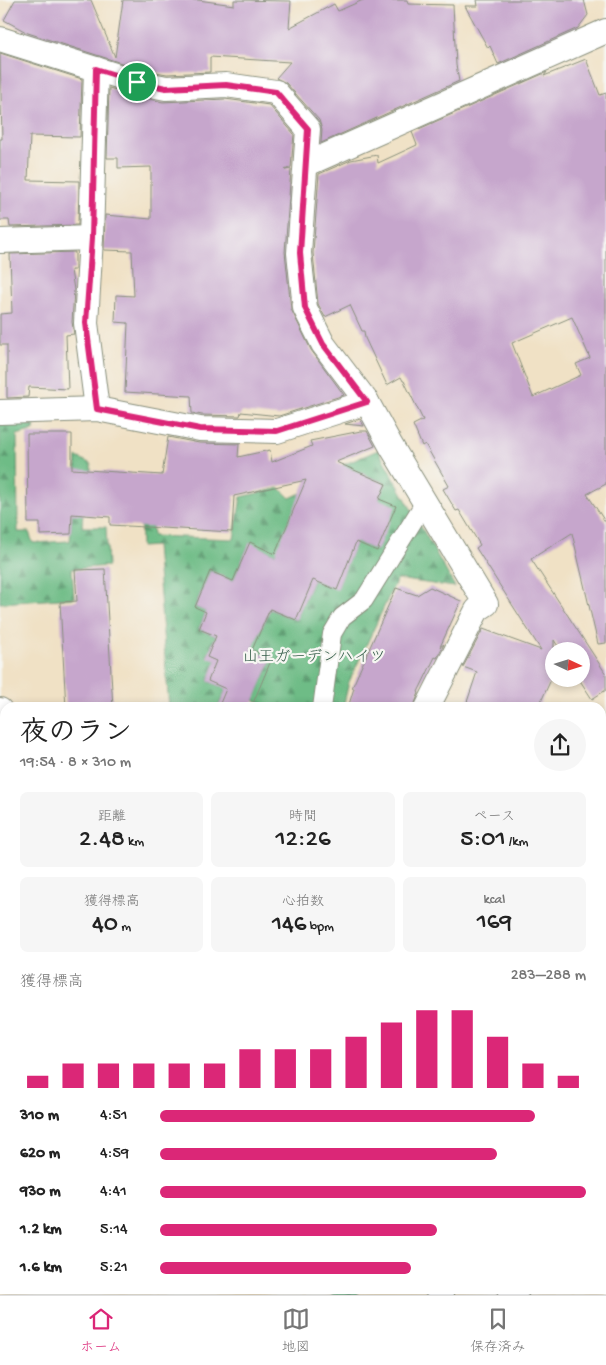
<!DOCTYPE html>
<html lang="ja">
<head>
<meta charset="utf-8">
<style>
	body { margin:0; font-family:"Gochi Hand","Klee One",sans-serif; background:#f6f6f6; color:#222; height:100vh; display:flex; flex-direction:column; font-size:19px; white-space:nowrap }
	* { box-sizing:border-box; margin:0 }
	p { font-size:16px; color:#767676 }
	.icon { flex:none; width:28px; height:28px; fill:none; stroke:currentColor; stroke-width:2; stroke-linecap:round; stroke-linejoin:round }
	.map { position:relative; flex:1; overflow:hidden }
	.side { position:absolute; left:0px; top:702px; width:606px; height:592px; display:flex; flex-direction:column; background:#fff; border-radius:15px 15px 0 0; box-shadow:0 2px 8px #0003 }
	.side>* { flex:none }
	.needle { width:32px; rotate:94deg }
	.controls { position:absolute; left:545px; top:642px; display:grid; gap:10px }
	.controls a { display:grid; place-items:center; width:45px; height:45px; border-radius:50%; background:#fff; box-shadow:0 2px 8px #0003; font-size:25px }
	.pin { position:absolute; display:grid; place-items:center; width:42px; height:42px; color:#fff; margin:-21px; border:2px solid #fff; border-radius:50%; box-shadow:0 1px 5px #0007 }
	.round { display:grid; place-items:center; flex:none; width:52px; height:52px; border-radius:26px; background:#f6f6f6 }
	.overview { display:flex; align-items:center; justify-content:space-between; height:85px; padding:0 20px }
	h1 { font-size:28px; font-weight:600; line-height:38px }
	.stats { display:grid; grid-template-columns:repeat(3,1fr); gap:8px; height:85px; padding:5px 20px }
	.stats div { display:grid; align-content:center; border-radius:8px; background:#f6f6f6; text-align:center }
	.stats b { font-size:25px; font-weight:600 }
	.stats small { font-size:14px; font-weight:400 }
	.stats p { font-size:14px }
	.chart { height:140px; padding:10px 20px }
	.chart p { display:flex; justify-content:space-between }
	.chart svg { width:100%; height:90px; margin-top:5px; stroke:#db2777; stroke-width:6 }
	ul { padding:0 20px; list-style:none; font-size:16px }
	li { display:grid; grid-template-columns:80px 60px 1fr; align-items:center; height:38px }
	li i { height:12px; border-radius:6px; background:#db2777 }
	.dock { display:flex; justify-content:space-around; align-items:center; height:70px; border-top:1px solid #e0e0e0; background:#fff; font-size:14px; color:#767676 }
	.dock a { display:grid; justify-items:center; gap:2px }
	.dock .selected { color:#db2777 }
	.map>svg:first-child { display:block }
	.forest { fill:url(#forest-firs); stroke:#467c5d }
	.building { fill:#c6a6cc; fill-rule:evenodd }
	.lines { fill:none; stroke-linecap:round; stroke-linejoin:round }
	.pedestrian-casing { stroke:#888f7c; stroke-width:20 }
	.minor-casing { stroke:#888f7c; stroke-width:26 }
	.pedestrian { stroke:#fff; stroke-width:18 }
	.minor { stroke:#fff; stroke-width:24 }
	.route-casing { stroke:#fff; stroke-width:10 }
	.route { stroke:#db2777; stroke-width:6 }
	.labels { text-anchor:middle; dominant-baseline:central; stroke-width:4.5; stroke-linejoin:round; paint-order:stroke }
	.park-label { font-size:16px; fill:#345d49; stroke:#f6f6f2 }
</style>
</head>
<body>
<div class="map">
<svg width="606" height="1295" viewBox="0 0 606 1295">
	<defs>
		<pattern id="forest-firs" width="22" height="20" patternUnits="userSpaceOnUse" patternTransform="scale(1.25)"><rect width="22" height="20" fill="#6ebc86"/><path d="M5 1l3.5 6h-7zM16 11l3.5 6h-7z" fill="#5a9a6e"/></pattern>
	</defs>
	<rect width="100%" height="100%" fill="#f6f6f2"/>
	<filter id="ink" filterUnits="userSpaceOnUse"><feTurbulence type="fractalNoise" baseFrequency=".02" numOctaves="2"/><feDisplacementMap in="SourceGraphic" scale="10" xChannelSelector="R" yChannelSelector="G"/><feConvolveMatrix kernelMatrix="1 2 1 2 8 2 1 2 1" color-interpolation-filters="sRGB"/></filter>
	<filter id="wash" filterUnits="userSpaceOnUse"><feTurbulence type="fractalNoise" baseFrequency=".0096" numOctaves="4" result="noise"/><feDisplacementMap in="SourceGraphic" scale="20" xChannelSelector="R" yChannelSelector="G"/><feGaussianBlur stdDeviation="1.12" result="paint"/><feColorMatrix in="noise" values="0 0 0 0 0 0 0 0 0 0 0 0 0 0 0 0 0 1.4 0 .05"/><feComposite in="paint" operator="in"/></filter>
	<g filter="url(#wash)">
		<rect width="100%" height="100%" fill="#f0e1c5"/>
		<g class="forest">
			<polygon points="0,412 35,412 34,430 17,435 18,532 29,532 33,543 70,541 77,457 91,464 91,493 84,497 82,527 106,527 108,566 72,569 74,598 0,603"/>
			<polygon points="378,450 455,587 397,579 349,682 343,707 271,707 254,700 272,658 252,650 270,609 296,620 313,580 337,589 356,542 377,551 379,499 386,483 358,472 275,554 250,543 233,581 210,571 195,607 206,612 199,629 216,636 207,656 216,661 208,681 226,689 218,707 169,707 156,546 141,547 140,502 152,525 153,536 234,539 241,497 280,488 290,498 316,486 320,475"/>
			<polygon points="329,1290 356,1290 359,1295 333,1295"/>
		</g>
		<g id="blocks">
			<g class="building">
				<polygon points="15,0 91,0 115,57 123,0 198,0 234,5 234,0 291,1 289,28 334,4 338,11 363,0 407,0 408,4 453,5 456,65 459,81 321,143 322,130 319,120 286,83 276,78 290,62 210,57 210,72 167,74 140,69 28,33 4,20"/>
				<polygon points="477,0 584,0 588,15 578,28 498,64 490,46 488,48 465,6 478,6"/>
				<polygon points="0,53 82,79 80,137 30,136 28,180 79,181 78,225 10,227 9,220 0,220 0,139 2,139"/>
				<path d="M586,59L600,95L606,93V484L587,494L606,523V643L598,644L572,533L531,559L606,674V690L592,699L579,679H581V651H561L554,640V673L538,708H465L477,672L463,667L483,629L541,650L476,548L480,545L459,510L456,511L443,489L449,486L425,444L422,446L413,425L423,420L404,381H403L401,377L387,385L365,338L364,331H362L350,305L325,317L318,304L313,253L319,174L351,160L377,155L378,163L417,145L412,132L547,72L544,76ZM572,317L590,358L576,364L581,375L533,397L512,343Z"/>
				<polygon points="109,88 133,95 163,102 225,99 269,105 294,134 291,167 285,170 291,169 285,252 291,309 311,350 344,395 279,416 241,412 240,416 202,415 192,413 191,396 125,392 128,323 115,322 116,295 134,296 132,251 104,250 105,215 151,219 151,167 118,168 118,158 107,158"/>
				<polygon points="75,252 75,270 71,270 74,290 72,322 74,334 66,335 68,389 29,387 28,397 7,398 7,345 0,345 0,314 12,313 10,254"/>
				<polygon points="360,419 364,426 345,424"/>
				<polygon points="361,431 367,431 375,446 336,462 386,484 379,499 396,506 377,551 356,542 337,590 313,580 296,620 270,609 252,650 272,658 251,708 218,708 226,689 208,681 216,661 207,657 216,636 199,629 206,612 195,607 210,571 233,581 250,542 275,554 306,480 234,496 232,532 110,525 110,517 72,514 71,534 40,535 40,523 28,523 27,434 72,434 72,469 162,475 168,437 199,443 239,444 238,457 270,450 272,462 312,446 310,441"/>
				<polygon points="105,569 113,708 66,708 60,602 77,601 75,570"/>
				<polygon points="430,587 461,601 440,647 444,644 437,658 435,657 418,692 419,693 413,708 348,708 354,688 352,688 396,588 417,595"/>
			</g>
		</g>
	</g>
	<g filter="url(#ink)">
		<use href="#blocks" fill-opacity="0" stroke="#888f7c" stroke-width="1"/>
		<g class="lines">
			<defs>
				<polyline id="pedestrian" points="322,708 332,634 342,617 364,600 425,502"/>
				<g id="minor">
					<polyline points="0,39 137,82 166,88 226,85 276,92 308,129 299,253 305,308 323,344 367,402 391,446 486,604 477,610 427,708"/>
					<polyline points="96,69 91,238 86,323 97,409"/>
					<polyline points="307,164 606,31"/>
					<polyline points="0,241 91,238"/>
					<polyline points="0,412 97,409 200,429 277,431 367,402"/>
					<polyline points="0,710 5,732"/>
					<polyline points="0,928 5,931"/>
					<polyline points="601,1052 606,1043"/>
					<polyline points="0,1092 5,1089"/>
					<polyline points="601,1096 606,1099"/>
					<polyline points="601,1212 606,1219"/>
					<polyline points="437,1290 441,1295"/>
					<polyline points="510,1295 517,1290"/>
				</g>
			</defs>
			<use href="#pedestrian" class="pedestrian-casing"/>
			<use href="#minor" class="minor-casing"/>
			<use href="#pedestrian" class="pedestrian"/>
			<use href="#minor" class="minor"/>
		</g>
	</g>
	<g class="lines" filter="url(#ink)">
		<defs>
			<polygon id="route" points="96,69 137,82 166,88 226,85 276,92 308,129 300,253 305,308 323,344 367,402 277,431 200,429 97,409 86,323 92,238"/>
		</defs>
		<use href="#route" class="route-casing"/>
		<use href="#route" class="route"/>
	</g>
	<g class="labels">
		<g class="park-label">
			<text x="314" y="658">山王ガーデンハイツ</text>
		</g>
	</g>
</svg>
<div class="controls">
<a><svg class="needle" viewBox="-14 -14 28 28"><path d="M0-13l5 13h-10z" fill="#e53935"/><path d="M0 13l5-13h-10z" fill="#767676"/></svg></a>
</div>
<div class="pin" style="left:137px;top:82px;background:#1e9e55"><svg class="icon" aria-label="arrive" viewBox="0 0 24 24"><path d="M6 21V4h12l-3 4 3 4H6"/></svg></div>
<section class="side">
<div class="overview"><div><h1>夜のラン</h1><p>19:54 · 8 × 310 m</p></div><a class="round"><svg class="icon" aria-label="share" viewBox="0 0 24 24"><path d="M12 15V3M7 8l5-5 5 5M5 13v7h14v-7"/></svg></a></div>
<div class="stats">
<div><p>距離</p><b>2.48<small> km</small></b></div>
<div><p>時間</p><b>12:26</b></div>
<div><p>ペース</p><b>5:01<small> /km</small></b></div>
</div>
<div class="stats">
<div><p>獲得標高</p><b>40<small> m</small></b></div>
<div><p>心拍数</p><b>146<small> bpm</small></b></div>
<div><p>kcal</p><b>169</b></div>
</div>
<div class="chart"><p><span>獲得標高</span>283–288 m</p>
<svg viewBox="0 0 160 44" preserveAspectRatio="none"><path d="M5 44V38M15 44V32M25 44V32M35 44V32M45 44V32M55 44V32M65 44V25M75 44V25M85 44V25M95 44V19M105 44V12M115 44V6M125 44V6M135 44V19M145 44V32M155 44V38"/></svg>
</div>
<ul>
<li><b>310 m</b>4:51<i style="width:88%"></i></li>
<li><b>620 m</b>4:59<i style="width:79%"></i></li>
<li><b>930 m</b>4:41<i style="width:100%"></i></li>
<li><b>1.2 km</b>5:14<i style="width:65%"></i></li>
<li><b>1.6 km</b>5:21<i style="width:59%"></i></li>
</ul>
</section>
</div>
<nav class="dock">
<a class="selected"><svg class="icon" aria-label="home" viewBox="0 0 24 24"><path d="M3 11l9-7 9 7M6 9v11h12V9"/></svg>ホーム</a>
<a><svg class="icon" aria-label="map" viewBox="0 0 24 24"><path d="M3 6l6-2 6 2 6-2v14l-6 2-6-2-6 2zM9 4v14M15 6v14"/></svg>地図</a>
<a><svg class="icon" aria-label="saved" viewBox="0 0 24 24"><path d="M7 4h10v16l-5-4-5 4z"/></svg>保存済み</a>
</nav>
</body>
</html>
